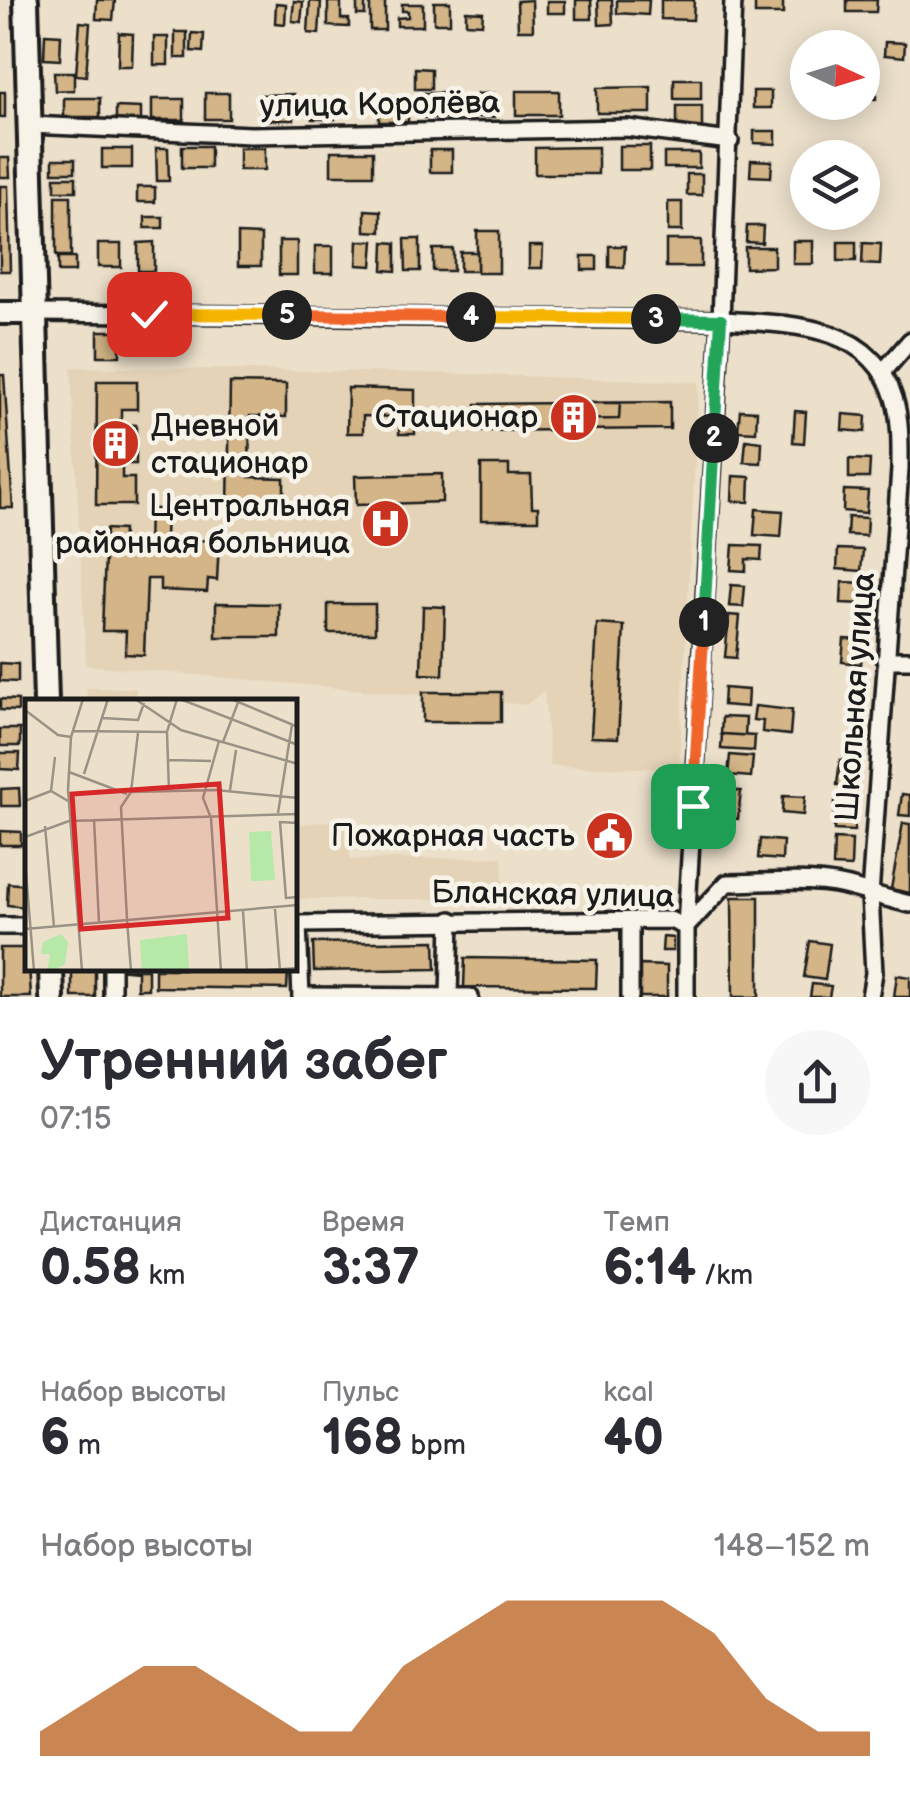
<!DOCTYPE html>
<html lang="ru">
<head>
<meta charset="utf-8">
<style>
	body { margin:0; font-family:"Balsamiq Sans",sans-serif; background:#f7f7f7; color:#2b2b33; height:100vh; display:flex; flex-direction:column; font-size:38px; white-space:nowrap }
	* { box-sizing:border-box; margin:0 }
	p { font-size:32px; color:#7c7c81 }
	.icon { flex:none; width:55px; height:55px; fill:none; stroke:currentColor; stroke-width:2; stroke-linecap:round; stroke-linejoin:round }
	.map { position:relative; height:997px; overflow:hidden }
	.sheet { display:flex; flex-direction:column; background:#fff; flex:1 }
	.sheet>* { flex:none }
	.needle { width:65px; rotate:94deg }
	.fabs { position:absolute; left:790px; top:30px; display:grid; gap:20px }
	.fabs a { display:grid; place-items:center; width:90px; height:90px; border-radius:50%; background:#fff; box-shadow:0 5px 25px #0003; font-size:50px }
	.pin { position:absolute; display:grid; place-items:center; width:85px; height:85px; color:#fff; margin:-42px; border-radius:20px; box-shadow:0 5px 15px #0006 }
	.km { position:absolute; width:50px; height:50px; margin:-25px; border-radius:50%; background:#222; color:#fff; font-size:28px; line-height:50px; text-align:center }
	.round { display:grid; place-items:center; flex:none; width:105px; height:105px; border-radius:52px; background:#f7f7f7 }
	.summary { display:flex; align-items:center; justify-content:space-between; height:170px; padding:0 40px }
	h1 { font-size:55px; font-weight:800; line-height:75px }
	.metrics { display:grid; grid-template-columns:repeat(3,1fr); gap:15px; height:170px; padding:10px 40px }
	.metrics div { display:grid; align-content:center }
	.metrics b { font-size:50px; font-weight:800 }
	.metrics small { font-size:28px; font-weight:400 }
	.metrics p { font-size:28px }
	.chart { height:280px; padding:20px 40px }
	.chart p { display:flex; justify-content:space-between }
	.chart svg { width:100%; height:180px; margin-top:10px; fill:#b45309; opacity:.7 }
	.map>svg:first-child { display:block }
	.built { fill:#e4d3b7 }
	.building { fill:#d3b587; stroke:#1c1c1c; stroke-width:2.5 }
	.lines { fill:none; stroke-linecap:round; stroke-linejoin:round }
	.minor-casing { stroke:#1c1c1c; stroke-width:22 }
	.major-casing { stroke:#1c1c1c; stroke-width:28 }
	.highway-casing { stroke:#1c1c1c; stroke-width:30 }
	.minor { stroke:#f7f3e8; stroke-width:15 }
	.major { stroke:#f7f3e8; stroke-width:20 }
	.highway { stroke:#f7f3e8; stroke-width:22 }
	.split-1-casing { stroke:#fff; stroke-width:20 }
	.split-2-casing { stroke:#fff; stroke-width:20 }
	.split-3-casing { stroke:#fff; stroke-width:20 }
	.split-4-casing { stroke:#fff; stroke-width:20 }
	.split-5-casing { stroke:#fff; stroke-width:20 }
	.split-6-casing { stroke:#fff; stroke-width:20 }
	.split-1 { stroke:#f0652b; stroke-width:12 }
	.split-2 { stroke:#22a559; stroke-width:12 }
	.split-3 { stroke:#22a559; stroke-width:12 }
	.split-4 { stroke:#f5b400; stroke-width:12 }
	.split-5 { stroke:#f0652b; stroke-width:12 }
	.split-6 { stroke:#f5b400; stroke-width:12 }
	.labels { text-anchor:middle; dominant-baseline:central; stroke-width:9; stroke-linejoin:round; paint-order:stroke }
	.street-label { font-size:32px; fill:#1c1c1c; stroke:#f7f3e8 }
	.poi-label { font-size:32px; fill:#1c1c1c; stroke:#f7f3e8; text-anchor:end }
	.inset-road { fill:none; stroke:#999285; stroke-width:2.5 }
	.view { fill:#d62828; fill-opacity:0.15; stroke:#d62828; stroke-width:5 }
	.inset-edge { fill:none; stroke:#1c1c1c; stroke-width:5 }
</style>
</head>
<body>
<div class="map">
<svg width="910" height="997" viewBox="0 0 910 997">
	<rect width="100%" height="100%" fill="#ece0cb"/>
	<filter id="ink" filterUnits="userSpaceOnUse"><feTurbulence type="fractalNoise" baseFrequency=".01" numOctaves="2"/><feDisplacementMap in="SourceGraphic" scale="20" xChannelSelector="R" yChannelSelector="G"/><feConvolveMatrix kernelMatrix="1 2 1 2 8 2 1 2 1" color-interpolation-filters="sRGB"/></filter>
	<g filter="url(#ink)">
		<g class="built">
			<polygon points="71,367 429,373 699,382 679,769 550,766 544,690 526,705 86,665"/>
			<rect x="87" y="688" width="49" height="14"/>
			<polygon points="352,818 350,860 502,857 504,899 295,899 295,825"/>
		</g>
		<g class="building">
			<polygon points="97,0 115,0 113,20 96,19"/>
			<polygon points="532,0 533,30 518,30 517,1"/>
			<polygon points="576,0 591,0 592,19 576,19"/>
			<polygon points="598,0 612,0 613,24 599,25"/>
			<polygon points="617,0 649,0 648,15 617,13"/>
			<polygon points="661,0 694,0 693,20 661,19"/>
			<rect x="755" y="0" width="28" height="14"/>
			<polygon points="847,0 877,0 876,12 847,12"/>
			<polygon points="294,1 303,2 301,22 292,21"/>
			<polygon points="310,1 321,2 319,34 308,33"/>
			<rect x="547" y="1" width="18" height="12"/>
			<polygon points="328,2 341,2 341,19 349,19 349,27 328,26"/>
			<polygon points="357,2 365,3 365,15 357,15"/>
			<rect x="370" y="2" width="15" height="28"/>
			<rect x="434" y="2" width="16" height="21"/>
			<polygon points="276,3 286,4 285,24 275,23"/>
			<polygon points="402,4 423,4 423,26 397,26 397,18 408,17 408,11 402,11"/>
			<polygon points="466,11 483,12 482,24 466,23"/>
			<polygon points="80,22 90,23 86,76 76,75"/>
			<rect x="175" y="32" width="12" height="26"/>
			<polygon points="119,33 133,34 132,66 118,66"/>
			<polygon points="192,33 204,34 203,52 191,51"/>
			<polygon points="45,34 61,35 60,60 44,59"/>
			<rect x="154" y="37" width="14" height="28"/>
			<polygon points="885,42 905,43 904,57 884,55"/>
			<polygon points="415,68 431,69 431,89 415,89"/>
			<polygon points="54,72 74,72 74,90 55,91"/>
			<polygon points="862,77 876,78 876,99 862,99"/>
			<rect x="674" y="79" width="27" height="20"/>
			<polygon points="651,87 651,113 597,113 597,88"/>
			<rect x="516" y="91" width="43" height="24"/>
			<rect x="753" y="91" width="18" height="17"/>
			<rect x="0" y="92" width="5" height="25"/>
			<rect x="205" y="93" width="24" height="26"/>
			<rect x="424" y="93" width="33" height="25"/>
			<polygon points="494,93 494,117 478,117 477,94"/>
			<polygon points="294,94 294,120 260,120 260,95"/>
			<rect x="64" y="98" width="36" height="19"/>
			<rect x="152" y="99" width="32" height="21"/>
			<rect x="312" y="101" width="23" height="18"/>
			<rect x="379" y="102" width="29" height="20"/>
			<rect x="677" y="106" width="25" height="27"/>
			<polygon points="116,107 141,108 141,121 116,120"/>
			<polygon points="754,131 776,131 776,144 754,143"/>
			<rect x="182" y="146" width="28" height="22"/>
			<rect x="619" y="146" width="31" height="24"/>
			<polygon points="598,147 598,174 535,174 535,148"/>
			<polygon points="156,148 168,148 169,181 157,181"/>
			<rect x="239" y="148" width="26" height="22"/>
			<rect x="102" y="149" width="30" height="19"/>
			<rect x="430" y="150" width="22" height="22"/>
			<rect x="331" y="151" width="42" height="24"/>
			<rect x="664" y="153" width="35" height="15"/>
			<polygon points="0,158 9,158 10,177 0,177"/>
			<rect x="53" y="159" width="22" height="13"/>
			<polygon points="751,160 772,161 771,177 750,176"/>
			<rect x="687" y="174" width="15" height="21"/>
			<rect x="55" y="177" width="21" height="14"/>
			<polygon points="0,186 8,186 10,271 0,271"/>
			<rect x="137" y="187" width="18" height="15"/>
			<rect x="56" y="196" width="15" height="60"/>
			<rect x="668" y="202" width="14" height="29"/>
			<polygon points="365,210 381,211 381,232 365,231"/>
			<rect x="145" y="217" width="18" height="11"/>
			<polygon points="747,226 763,226 762,243 746,242"/>
			<rect x="477" y="231" width="22" height="42"/>
			<polygon points="238,234 261,235 261,266 238,266"/>
			<polygon points="405,239 420,239 420,271 406,271"/>
			<rect x="666" y="240" width="35" height="27"/>
			<rect x="279" y="241" width="18" height="34"/>
			<polygon points="358,241 374,241 372,266 357,265"/>
			<rect x="793" y="241" width="20" height="23"/>
			<polygon points="154,242 154,271 138,271 138,243"/>
			<polygon points="384,242 396,243 396,271 383,270"/>
			<rect x="838" y="242" width="18" height="19"/>
			<polygon points="863,243 881,244 880,265 862,264"/>
			<rect x="98" y="244" width="23" height="23"/>
			<rect x="315" y="246" width="18" height="27"/>
			<polygon points="529,246 543,246 542,268 529,268"/>
			<polygon points="609,246 625,246 624,268 609,267"/>
			<polygon points="745,247 774,247 774,267 745,268"/>
			<rect x="433" y="249" width="20" height="22"/>
			<rect x="460" y="252" width="17" height="19"/>
			<rect x="582" y="256" width="15" height="14"/>
			<rect x="58" y="258" width="17" height="14"/>
			<rect x="98" y="331" width="22" height="25"/>
			<polygon points="0,375 4,375 13,508 0,508"/>
			<polygon points="97,381 137,381 137,409 121,409 121,424 136,425 136,464 122,464 122,478 134,478 134,505 96,505"/>
			<polygon points="230,383 286,384 286,417 250,416 249,477 284,478 284,509 228,508"/>
			<polygon points="348,388 415,390 415,434 399,434 400,417 363,416 363,433 347,433"/>
			<polygon points="670,402 670,429 477,431 476,404"/>
			<polygon points="565,403 620,403 619,419 564,420"/>
			<polygon points="740,410 757,411 756,432 738,431"/>
			<polygon points="795,411 806,412 804,443 793,442"/>
			<polygon points="843,414 866,416 865,432 842,430"/>
			<polygon points="746,440 762,442 761,463 744,462"/>
			<polygon points="849,459 870,460 869,478 849,478"/>
			<polygon points="481,465 509,465 509,475 531,475 532,507 538,507 538,520 481,520"/>
			<polygon points="442,474 442,502 356,505 355,476"/>
			<polygon points="733,476 750,477 749,502 732,501"/>
			<polygon points="844,490 868,491 866,513 843,511"/>
			<polygon points="149,509 166,509 165,539 219,541 217,580 208,579 207,592 160,590 160,579 147,579 144,655 125,654 126,631 102,631 106,529 123,530 122,547 148,548"/>
			<polygon points="756,509 783,511 781,537 754,535"/>
			<polygon points="848,517 867,518 866,536 847,535"/>
			<polygon points="733,545 762,546 761,560 746,559 746,571 731,570"/>
			<polygon points="838,549 863,550 861,571 837,569"/>
			<polygon points="842,582 866,583 865,604 841,603"/>
			<polygon points="731,585 745,586 743,607 729,606"/>
			<polygon points="216,603 279,604 279,637 216,637"/>
			<rect x="328" y="604" width="47" height="29"/>
			<polygon points="423,606 445,607 443,675 421,674"/>
			<polygon points="729,615 740,616 736,658 725,657"/>
			<polygon points="597,624 624,626 618,738 591,737"/>
			<polygon points="844,639 863,640 861,664 842,662"/>
			<polygon points="0,663 18,664 18,682 0,681"/>
			<polygon points="724,688 748,690 747,707 723,705"/>
			<rect x="423" y="692" width="78" height="30"/>
			<polygon points="0,699 18,700 18,711 0,710"/>
			<polygon points="755,706 792,710 790,735 762,732 763,721 753,720"/>
			<polygon points="722,717 746,718 745,736 721,734"/>
			<rect x="0" y="729" width="20" height="17"/>
			<polygon points="722,734 755,736 754,751 721,749"/>
			<polygon points="0,753 20,753 19,770 0,769"/>
			<polygon points="730,755 753,757 751,777 728,775"/>
			<polygon points="840,760 859,763 856,788 837,785"/>
			<polygon points="19,788 20,806 1,806 1,789"/>
			<polygon points="719,788 741,791 738,819 716,817"/>
			<polygon points="902,794 910,795 910,816 899,815"/>
			<polygon points="783,796 805,797 803,815 782,813"/>
			<polygon points="835,802 855,804 854,831 834,830"/>
			<polygon points="903,823 910,824 910,893 891,889"/>
			<polygon points="0,831 21,832 21,845 0,845"/>
			<polygon points="760,839 783,841 782,860 758,858"/>
			<polygon points="834,839 852,840 851,867 833,866"/>
			<polygon points="8,883 27,885 25,907 7,905"/>
			<polygon points="732,897 759,897 759,997 733,997"/>
			<polygon points="663,937 673,938 673,951 662,951"/>
			<polygon points="435,941 436,969 314,971 313,943"/>
			<polygon points="810,941 830,944 825,980 804,977"/>
			<polygon points="0,948 28,948 31,997 0,997"/>
			<polygon points="465,958 597,960 596,988 464,987"/>
			<polygon points="640,965 667,966 667,997 640,997"/>
			<rect x="72" y="969" width="23" height="28"/>
			<polygon points="116,969 148,969 148,989 137,989 137,971"/>
			<polygon points="155,969 288,969 287,989 155,987"/>
			<polygon points="897,975 910,977 910,997 894,997"/>
			<polygon points="812,984 831,986 829,997 810,997"/>
		</g>
		<g class="lines">
			<defs>
				<g id="minor">
					<polyline points="30,125 251,135 627,128 730,141"/>
					<path d="M37,313L721,320C787,324 871,322 894,398C901,420 900,446 900,469L870,895L874,973L870,997"/>
					<polyline points="883,372 910,341"/>
					<polyline points="885,660 910,660"/>
					<polyline points="630,920 630,997"/>
					<path d="M295,924L670,920L686,927L727,883C768,883 816,876 856,889C874,894 891,900 910,904"/>
					<polyline points="298,924 301,997"/>
					<polyline points="0,926 28,926"/>
					<polyline points="112,969 112,997"/>
					<polyline points="301,996 470,997"/>
					<polyline points="449,997 451,920"/>
					<polyline points="686,997 686,927 721,320 733,0"/>
				</g>
				<polyline id="major" points="0,313 37,313"/>
				<g id="highway">
					<polyline points="26,0 46,702"/>
					<polyline points="51,969 52,997"/>
				</g>
			</defs>
			<use href="#minor" class="minor-casing"/>
			<use href="#major" class="major-casing"/>
			<use href="#highway" class="highway-casing"/>
			<use href="#minor" class="minor"/>
			<use href="#major" class="major"/>
			<use href="#highway" class="highway"/>
		</g>
	</g>
	<g class="lines" filter="url(#ink)">
		<defs>
			<polyline id="split-1" points="693,806 704,622"/>
			<polyline id="split-2" points="704,622 714,438"/>
			<polyline id="split-3" points="656,319 721,320 714,438"/>
			<polyline id="split-4" points="471,317 656,319"/>
			<polyline id="split-5" points="287,315 471,317"/>
			<polyline id="split-6" points="149,314 287,315"/>
		</defs>
		<use href="#split-1" class="split-1-casing"/>
		<use href="#split-2" class="split-2-casing"/>
		<use href="#split-3" class="split-3-casing"/>
		<use href="#split-4" class="split-4-casing"/>
		<use href="#split-5" class="split-5-casing"/>
		<use href="#split-6" class="split-6-casing"/>
		<use href="#split-1" class="split-1"/>
		<use href="#split-2" class="split-2"/>
		<use href="#split-3" class="split-3"/>
		<use href="#split-4" class="split-4"/>
		<use href="#split-5" class="split-5"/>
		<use href="#split-6" class="split-6"/>
	</g>
	<defs>
		<symbol id="building-disc" viewBox="-11 -11 22 22"><circle r="9.5" fill="#c8321e" stroke="#f7f3e8"/><path d="M-4-6H4V6H1V3H-1V6H-4ZM-2.5-4.3h1.7v1.8h-1.7ZM.8-4.3h1.7v1.8H.8ZM-2.5-1h1.7V.8h-1.7ZM.8-1h1.7V.8H.8Z" fill="#fff"/></symbol>
		<symbol id="hospital-disc" viewBox="-11 -11 22 22"><circle r="9.5" fill="#c8321e" stroke="#f7f3e8"/><path d="M-5-5h3v3.5h4V-5h3V5h-3V1.5h-4V5h-3Z" fill="#fff"/></symbol>
		<symbol id="civic-disc" viewBox="-11 -11 22 22"><circle r="9.5" fill="#c8321e" stroke="#f7f3e8"/><path d="M-.6-6.5H3V-4.5H.6V-3L4-1V1h2V6H-6V1h2V-1L-.6-3ZM-1.2 2.5V6h2.4V2.5Z" fill="#fff"/></symbol>
	</defs>
	<g fill-rule="evenodd">
		<use href="#building-disc" x="546" y="390" width="55" height="55"/>
		<use href="#building-disc" x="88" y="416" width="55" height="55"/>
		<use href="#hospital-disc" x="358" y="496" width="55" height="55"/>
		<use href="#civic-disc" x="582" y="808" width="55" height="55"/>
	</g>
	<g class="labels">
		<g class="street-label">
			<text transform="translate(380 105) rotate(-1)">улица Королёва</text>
			<text transform="translate(856 697) rotate(-86)">Школьная улица</text>
			<text transform="translate(553 895) rotate(1)">Бланская улица</text>
		</g>
		<g class="poi-label">
			<text x="538" y="417">Стационар</text>
			<text x="151" y="426" text-anchor="start">Дневной<tspan x="151" dy="37">стационар</tspan></text>
			<text x="350" y="506">Центральная<tspan x="350" dy="37">районная больница</tspan></text>
			<text x="575" y="836">Пожарная часть</text>
		</g>
	</g>
	<g transform="translate(25 699)">
		<rect width="272" height="272" fill="#ece0cb"/>
		<path d="M246,132L250,181L226,182L224,133ZM36,235L43,243L40,265L33,269L44,272H22L25,255H16L18,243ZM162,235L164,272H117L115,241Z" fill="#b6e8a8"/>
		<path class="inset-road" d="M110,0L156,31L273,65M155,0L273,46M206,0L273,28M0,11L33,36L46,38M77,19L113,21L119,4M47,32L142,33M194,42L178,99L186,119L196,272M198,43L214,1M143,61L186,62M44,73L102,95M59,75L83,0M205,91L211,51M26,92L30,58M144,92L142,33L152,0M106,93L191,91L273,99M0,102L26,92L43,102M253,114L267,26M69,120L74,224M273,124L255,123L261,199L273,198M20,127L29,228M0,138L44,122L273,115M0,161L9,272M250,210L255,272M218,212L222,272M271,218L273,249M102,220L96,108L106,93L113,34M102,221L106,272M0,230L273,206M57,272L43,91L46,38L58,0M230,272L273,269"/>
		<path class="view" d="M194,85L203,219L56,230L47,95Z"/>
		<rect width="272" height="272" class="inset-edge"/>
	</g>
</svg>
<div class="fabs">
<a><svg class="needle" viewBox="-14 -14 28 28"><path d="M0-13l5 13h-10z" fill="#e53935"/><path d="M0 13l5-13h-10z" fill="#7c7c81"/></svg></a>
<a><svg class="icon" aria-label="layers" viewBox="0 0 24 24"><path d="M12 4l9 5-9 5-9-5zM3 14l9 5 9-5"/></svg></a>
</div>
<div class="pin" style="left:693px;top:806px;background:#1e9e55"><svg class="icon" aria-label="arrive" viewBox="0 0 24 24"><path d="M6 21V4h12l-3 4 3 4H6"/></svg></div>
<div class="pin" style="left:149px;top:314px;background:#d93025"><svg class="icon" aria-label="check" viewBox="0 0 24 24"><path d="M5 12l5 5 9-10"/></svg></div>
<b class="km" style="left:704px;top:622px">1</b>
<b class="km" style="left:714px;top:438px">2</b>
<b class="km" style="left:656px;top:319px">3</b>
<b class="km" style="left:471px;top:317px">4</b>
<b class="km" style="left:287px;top:315px">5</b>
</div>
<section class="sheet">
<div class="summary"><div><h1>Утренний забег</h1><p>07:15</p></div><a class="round"><svg class="icon" aria-label="share" viewBox="0 0 24 24"><path d="M12 15V3M7 8l5-5 5 5M5 13v7h14v-7"/></svg></a></div>
<div class="metrics">
<div><p>Дистанция</p><b>0.58<small> km</small></b></div>
<div><p>Время</p><b>3:37</b></div>
<div><p>Темп</p><b>6:14<small> /km</small></b></div>
</div>
<div class="metrics">
<div><p>Набор высоты</p><b>6<small> m</small></b></div>
<div><p>Пульс</p><b>168<small> bpm</small></b></div>
<div><p>kcal</p><b>40</b></div>
</div>
<div class="chart"><p><span>Набор высоты</span>148–152 m</p>
<svg viewBox="0 0 160 44" preserveAspectRatio="none"><path d="M0 44V38L10 30L20 22L30 22L40 30L50 38L60 38L70 22L80 14L90 6L100 6L110 6L120 6L130 14L140 30L150 38L160 38V44z"/></svg>
</div>
</section>
</body>
</html>
